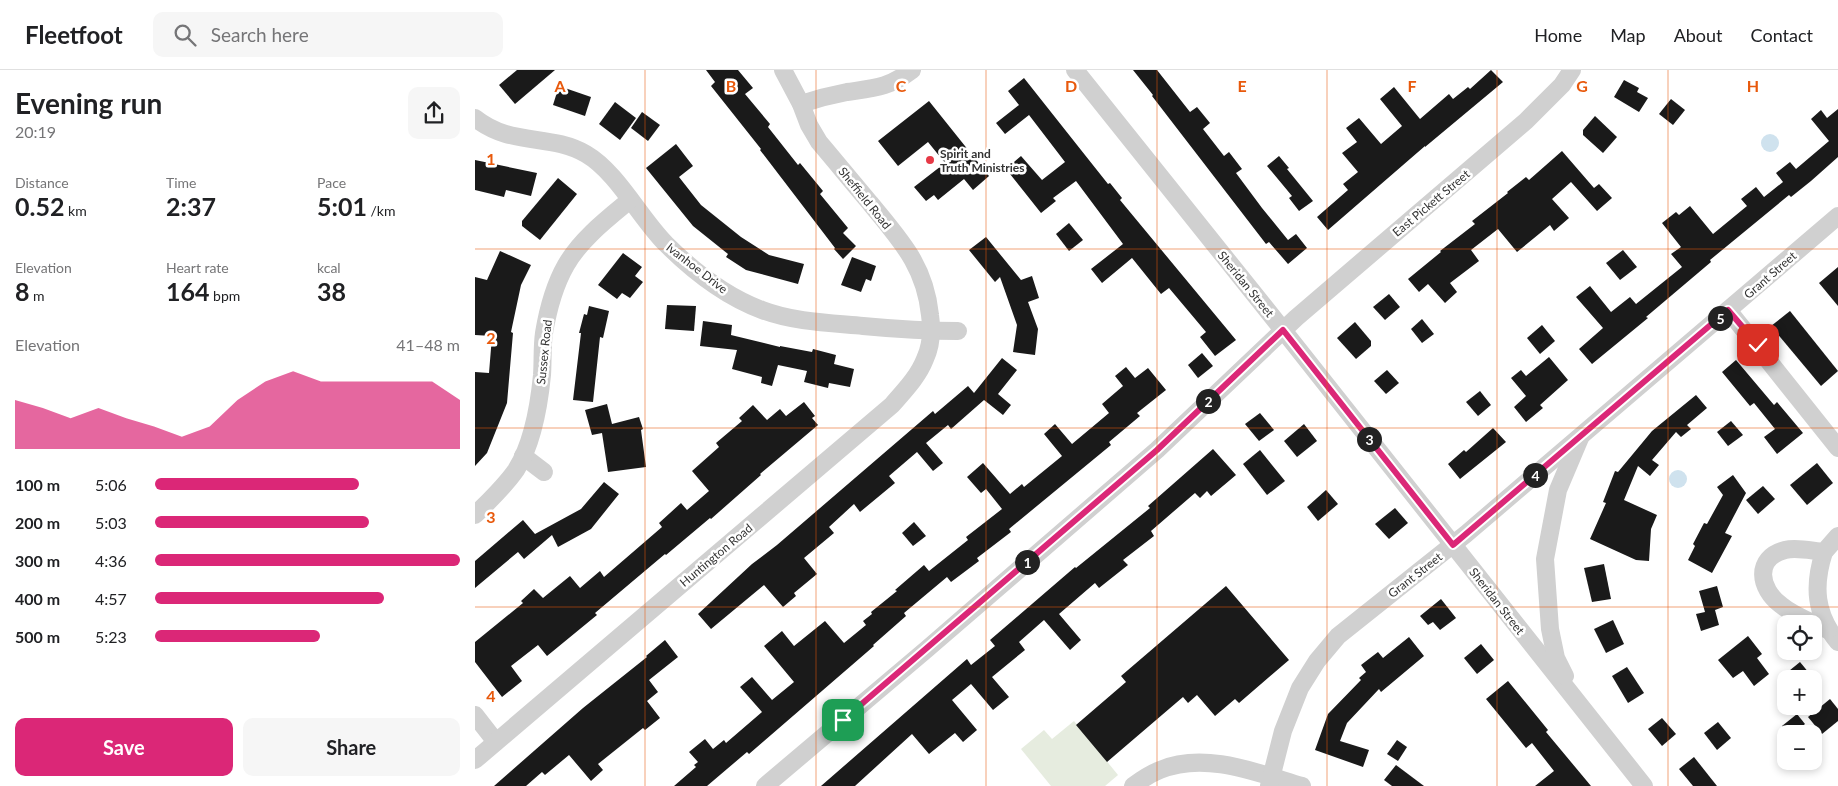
<!DOCTYPE html>
<html lang="en">
<head>
<meta charset="utf-8">
<style>
	body { margin:0; font-family:Lato,sans-serif; background:#f6f6f6; color:#202124; height:100vh; display:flex; flex-direction:column; font-size:19px; white-space:nowrap }
	* { box-sizing:border-box; margin:0 }
	p { font-size:16px; color:#757577 }
	.icon { flex:none; width:28px; height:28px; fill:none; stroke:currentColor; stroke-width:2; stroke-linecap:round; stroke-linejoin:round }
	.map { position:relative; flex:1; overflow:hidden }
	.details { display:flex; flex-direction:column; background:#fff; width:475px }
	.details>* { flex:none }
	.tools { position:absolute; left:1302px; top:545px; display:grid; gap:10px }
	.tools a { display:grid; place-items:center; width:45px; height:45px; border-radius:10px; background:#fff; box-shadow:0 2px 8px #0003; font-size:25px }
	.pin { position:absolute; display:grid; place-items:center; width:42px; height:42px; color:#fff; margin:-21px; border-radius:10px; box-shadow:0 2px 8px #0006 }
	.km { position:absolute; width:25px; height:25px; margin:-12px; border-radius:50%; background:#222; color:#fff; font-size:14px; line-height:25px; text-align:center }
	.round { display:grid; place-items:center; flex:none; width:52px; height:52px; border-radius:10px; background:#f6f6f6 }
	.summary { display:flex; align-items:center; justify-content:space-between; height:85px; padding:0 15px }
	h1 { font-size:28px; font-weight:700; line-height:38px }
	.figures { display:grid; grid-template-columns:repeat(3,1fr); gap:8px; height:85px; padding:5px 15px }
	.figures div { display:grid; align-content:center }
	.figures b { font-size:25px; font-weight:700 }
	.figures small { font-size:14px; font-weight:400 }
	.figures p { font-size:14px }
	.chart { height:140px; padding:10px 15px }
	.chart p { display:flex; justify-content:space-between }
	.chart svg { width:100%; height:90px; margin-top:5px; fill:#db2777; opacity:.7 }
	.primary-button { display:flex; gap:10px; margin-top:auto; padding:10px 15px }
	.primary-button a { flex:1; height:58px; border-radius:10px; background:#db2777; color:#fff; font-size:20px; font-weight:700; line-height:58px; text-align:center }
	.primary-button a+a { background:#f6f6f6; color:#202124 }
	ul { padding:0 15px; list-style:none; font-size:16px }
	li { display:grid; grid-template-columns:80px 60px 1fr; align-items:center; height:38px }
	li i { height:12px; border-radius:6px; background:#db2777 }
	header { display:flex; align-items:center; gap:30px; box-sizing:border-box; height:70px; padding:0 25px; background:#fff; border-bottom:1px solid #e0e0e0 }
	header strong { font-size:24px }
	nav { display:flex; gap:28px; margin-inline-start:auto; font-size:18px }
	.search { width:350px; height:45px; background:#f6f6f6; display:flex; align-items:center; gap:12px; box-sizing:border-box; padding:0 18px; border-radius:10px; color:#757577; font-size:19px }
	main { display:flex; flex:1; min-height:0 }
	.map>svg:first-child { display:block }
	.green { fill:#e6ecdf }
	.water { fill:#cfe2ee }
	.building { fill:#1a1a1a }
	.lines { fill:none; stroke-linecap:round; stroke-linejoin:round }
	.minor { stroke:#d0d0d0; stroke-width:18 }
	.route-casing { stroke:#fff; stroke-width:10 }
	.route { stroke:#db2777; stroke-width:6 }
	.grid { fill:none; stroke:#e8590c; stroke-width:1; stroke-opacity:0.55 }
	.poi-dot { fill:#e63946; stroke:#fff; stroke-width:2 }
	.labels { text-anchor:middle; dominant-baseline:central; stroke-width:5; stroke-linejoin:round; paint-order:stroke }
	.poi-label { font-size:12px; font-weight:bold; fill:#333; stroke:#fff; text-anchor:start }
	.street-label { font-size:12px; fill:#333; stroke:#fff }
	.grid-label { font-size:16px; text-anchor:middle; font-weight:bold; fill:#e8590c; stroke:#fff; stroke-width:5; stroke-linejoin:round; paint-order:stroke }
</style>
</head>
<body>
<header>
<strong>Fleetfoot</strong>
<div class="search"><svg class="icon" aria-label="search" viewBox="0 0 24 24"><circle cx="10" cy="10" r="6"/><path d="M15 15l6 6"/></svg>Search here</div>
<nav><a>Home</a><a>Map</a><a>About</a><a>Contact</a></nav>
</header>
<main>
<section class="details">
<div class="summary"><div><h1>Evening run</h1><p>20:19</p></div><a class="round"><svg class="icon" aria-label="share" viewBox="0 0 24 24"><path d="M12 15V3M7 8l5-5 5 5M5 13v7h14v-7"/></svg></a></div>
<div class="figures">
<div><p>Distance</p><b>0.52<small> km</small></b></div>
<div><p>Time</p><b>2:37</b></div>
<div><p>Pace</p><b>5:01<small> /km</small></b></div>
</div>
<div class="figures">
<div><p>Elevation</p><b>8<small> m</small></b></div>
<div><p>Heart rate</p><b>164<small> bpm</small></b></div>
<div><p>kcal</p><b>38</b></div>
</div>
<div class="chart"><p><span>Elevation</span>41–48 m</p>
<svg viewBox="0 0 160 44" preserveAspectRatio="none"><path d="M0 44V20L10 24L20 29L30 24L40 29L50 33L60 38L70 33L80 20L90 11L100 6L110 11L120 11L130 11L140 11L150 11L160 20V44z"/></svg>
</div>
<ul>
<li><b>100 m</b>5:06<i style="width:67%"></i></li>
<li><b>200 m</b>5:03<i style="width:70%"></i></li>
<li><b>300 m</b>4:36<i style="width:100%"></i></li>
<li><b>400 m</b>4:57<i style="width:75%"></i></li>
<li><b>500 m</b>5:23<i style="width:54%"></i></li>
</ul>
<div class="primary-button"><a>Save</a><a>Share</a></div>
</section>
<div class="map">
<svg width="1363" height="716" viewBox="0 0 1363 716">
	<rect width="100%" height="100%" fill="#fff"/>
	<polygon class="green" points="599,651 643,705 630,716 576,716 546,679 569,660 577,669"/>
	<g class="water">
		<circle cx="1295" cy="73" r="9"/>
		<circle cx="1203" cy="409" r="9"/>
	</g>
	<g class="building">
		<polygon points="42,0 80,0 40,34 24,15"/>
		<polygon points="231,0 263,0 278,18 270,24 295,54 293,57 323,95 325,93 348,121 345,124 373,158 368,163 381,176 368,189 359,179 360,178 285,80 286,79 236,16 240,12"/>
		<polygon points="658,0 682,0 715,42 722,37 735,53 728,59 749,86 754,82 767,99 761,103 787,138 813,170 821,164 832,178 813,194 794,172 791,174 677,26 678,25"/>
		<polygon points="1016,0 1028,12 950,77 950,76 853,160 842,147 873,120 868,114 883,102 867,83 882,72 871,58 884,48 906,74 927,56 905,29 919,17 945,49 974,24 978,29 993,17 995,19"/>
		<polygon points="549,8 606,80 633,114 635,113 647,128 645,130 761,270 740,286 725,267 731,262 694,218 686,224 657,188 627,213 616,199 648,174 601,111 578,128 581,131 566,143 531,99 546,86 567,110 590,92 554,45 530,64 521,53 544,35 533,21"/>
		<polygon points="1149,10 1164,18 1162,22 1173,28 1164,42 1139,27"/>
		<polygon points="84,16 116,27 110,46 78,35"/>
		<polygon points="1196,29 1210,40 1198,55 1184,44"/>
		<polygon points="454,31 514,106 498,120 489,109 463,130 459,125 451,131 439,117 470,93 453,72 423,96 403,71"/>
		<polygon points="140,32 161,48 145,70 124,54"/>
		<polygon points="1363,39 1363,87 1336,111 1316,127 1314,125 1235,190 1236,192 1171,247 1173,248 1117,294 1104,279 1128,258 1101,227 1115,216 1136,242 1155,227 1161,234 1207,197 1196,184 1206,177 1187,153 1201,142 1204,145 1215,136 1238,164 1272,136 1266,129 1281,117 1289,127 1308,112 1301,103 1315,92 1321,99 1354,71 1336,49 1346,40 1352,48"/>
		<polygon points="167,42 185,55 173,71 156,58"/>
		<polygon points="1120,46 1142,67 1128,83 1108,65 1108,60"/>
		<polygon points="201,74 218,96 204,107 226,135 266,167 294,185 329,194 323,214 271,200 251,187 253,184 218,156 171,98"/>
		<polygon points="1087,81 1119,118 1124,114 1137,128 1122,141 1096,112 1077,129 1094,148 1079,161 1075,155 1042,182 1023,159 996,180 1004,191 975,213 982,222 970,233 953,214 944,222 933,209 966,182 965,181 1000,154 997,151 1033,123 1032,122 1051,107 1054,110"/>
		<polygon points="804,86 814,98 812,99 838,131 824,141 814,128 817,126 792,96"/>
		<polygon points="0,90 62,103 56,126 31,120 29,127 0,120"/>
		<polygon points="83,108 102,124 65,170 47,156 47,151"/>
		<polygon points="594,153 608,170 594,181 581,164"/>
		<polygon points="511,167 546,210 557,206 564,228 553,232 563,259 560,285 538,282 542,255 525,207 520,212 494,180"/>
		<polygon points="1148,180 1162,197 1145,210 1131,193"/>
		<polygon points="25,181 56,195 46,215 36,262 38,263 32,333 12,383 0,396 0,302 14,303 17,266 0,265 0,207 12,210"/>
		<polygon points="148,183 167,197 160,206 168,212 155,228 147,223 142,229 123,215"/>
		<polygon points="377,187 401,196 396,211 391,209 386,222 366,215"/>
		<polygon points="1363,197 1363,236 1344,213"/>
		<polygon points="914,224 925,237 910,250 898,237"/>
		<polygon points="192,235 221,236 219,261 190,259"/>
		<polygon points="114,236 134,241 128,268 125,267 118,332 98,330 106,263 104,263 109,244 112,245"/>
		<polygon points="1315,241 1363,301 1346,316 1296,256"/>
		<polygon points="947,249 959,264 947,273 936,259"/>
		<polygon points="228,251 257,255 256,265 305,277 305,276 337,282 338,279 361,285 359,294 379,299 375,317 354,313 353,318 329,312 332,301 303,295 297,316 286,313 287,307 257,299 262,280 225,276"/>
		<polygon points="880,252 896,271 896,276 881,289 862,268"/>
		<polygon points="1067,255 1080,271 1065,284 1052,268"/>
		<polygon points="727,283 738,296 723,308 713,295"/>
		<polygon points="1074,287 1093,310 1065,335 1068,338 1051,352 1039,337 1051,326 1036,308 1046,300 1051,306"/>
		<polygon points="527,288 542,300 523,324 536,335 528,345 509,330 476,359 473,355 451,373 468,393 458,401 442,382 414,406 420,413 385,442 379,434 354,457 359,463 329,488 342,504 319,523 321,526 308,537 289,515 236,559 223,544 277,494 302,475 458,341 460,344 493,316 499,323"/>
		<polygon points="1261,290 1299,335 1302,332 1328,363 1302,384 1289,367 1300,359 1279,333 1275,336 1247,302"/>
		<polygon points="651,297 660,308 673,298 691,320 662,343 665,346 634,372 636,375 534,459 536,462 502,488 504,491 476,512 472,507 429,543 431,546 398,575 399,576 274,684 272,682 232,716 199,716 221,697 219,695 223,692 214,682 230,669 238,679 249,670 251,673 287,642 265,617 277,607 297,630 319,612 289,576 307,561 319,576 350,551 369,573 391,555 388,551 397,544 396,542 422,521 420,520 449,495 454,501 493,470 491,467 527,439 511,419 506,423 492,407 508,393 535,424 547,414 549,417 587,386 569,364 580,354 597,374 634,343 627,334 648,316 640,306"/>
		<polygon points="912,300 924,313 911,324 899,311"/>
		<polygon points="1005,321 1016,335 1003,346 991,332"/>
		<polygon points="1221,325 1232,338 1212,355 1216,359 1206,367 1201,362 1177,390 1184,395 1175,406 1163,396 1149,430 1182,445 1176,459 1174,491 1161,490 1115,469 1131,433 1128,432 1140,401 1143,402 1177,361"/>
		<polygon points="329,332 340,346 337,348 343,355 285,404 286,405 236,449 235,448 191,485 190,484 120,543 122,545 72,586 63,575 36,596 47,611 27,627 0,592 0,572 48,533 46,531 59,519 68,528 95,506 105,518 125,501 129,507 187,457 184,453 206,433 212,440 234,421 217,401 244,377 241,373 267,351 264,348 278,335 292,350 305,339 311,346"/>
		<polygon points="132,334 137,354 164,347 168,359 166,360 171,397 133,402 127,363 117,365 110,340"/>
		<polygon points="785,343 799,360 784,371 770,354"/>
		<polygon points="1256,351 1268,365 1253,376 1242,362"/>
		<polygon points="829,354 842,371 822,387 809,371"/>
		<polygon points="1018,358 1031,372 985,409 973,394 989,380 991,382"/>
		<polygon points="738,379 761,405 736,426 732,421 725,428 720,423 676,461 679,466 648,490 653,495 624,518 620,513 584,544 606,570 595,580 569,550 544,572 550,580 517,607 534,627 518,640 496,614 477,630 502,660 488,672 480,663 454,684 437,664 380,716 346,716 492,589 496,595 520,576 515,570 600,497 601,498 675,438 673,436"/>
		<polygon points="785,380 810,411 792,425 768,394"/>
		<polygon points="1342,393 1358,413 1332,435 1315,415"/>
		<polygon points="1258,405 1271,423 1250,463 1257,466 1237,503 1213,490 1220,476 1218,474 1229,453 1232,454 1248,425 1242,417"/>
		<polygon points="129,412 144,424 116,459 83,477 77,465 49,489 43,482 0,518 0,491 48,450 60,464 106,439"/>
		<polygon points="1288,416 1300,429 1283,444 1271,430"/>
		<polygon points="851,420 863,434 843,451 832,437"/>
		<polygon points="920,438 933,453 914,469 900,454"/>
		<polygon points="439,452 451,466 438,476 427,463"/>
		<polygon points="1129,494 1136,529 1117,532 1109,498"/>
		<polygon points="751,516 814,590 764,633 760,629 740,646 722,625 713,633 708,627 632,692 601,655 651,612 646,606"/>
		<polygon points="1242,516 1248,537 1240,540 1244,555 1226,561 1221,544 1230,542 1224,521"/>
		<polygon points="966,529 981,548 965,560 958,552 953,555 945,546"/>
		<polygon points="1138,550 1149,574 1131,583 1119,559"/>
		<polygon points="1273,566 1287,584 1282,588 1294,604 1279,616 1268,601 1258,608 1243,590"/>
		<polygon points="934,567 949,586 906,622 904,619 872,653 865,671 894,680 888,697 840,680 853,644 886,610 884,608 891,602 886,595 903,582 908,588"/>
		<polygon points="190,570 203,587 174,610 183,622 172,631 185,648 170,660 168,658 123,694 128,700 116,711 94,685 70,705 67,702 51,716 19,716 108,638 172,587 171,586"/>
		<polygon points="1006,574 1019,590 1002,604 989,588"/>
		<polygon points="1325,592 1339,609 1304,609"/>
		<polygon points="1152,597 1169,623 1153,633 1137,606"/>
		<polygon points="1033,611 1073,660 1071,662 1116,716 1060,716 1079,701 1057,673 1051,678 1011,629"/>
		<polygon points="1355,629 1363,639 1363,651 1347,664 1333,647"/>
		<polygon points="1322,644 1330,654 1318,664 1314,664 1307,656"/>
		<polygon points="1187,648 1201,664 1187,676 1173,659"/>
		<polygon points="1243,652 1256,668 1242,680 1229,663"/>
		<polygon points="922,670 932,677 923,691 912,684"/>
		<polygon points="1219,687 1242,716 1218,716 1204,699"/>
		<polygon points="921,695 949,716 917,716 909,710"/>
	</g>
	<g class="lines">
		<g class="minor">
			<polyline points="600,0 808,260 1169,716"/>
			<path d="M326,34C341,29 356,25 372,22C400,18 413,18 437,0"/>
			<path d="M0,48C36,77 75,63 111,84C142,102 165,148 191,174C218,201 252,227 287,240C318,252 355,253 388,256C420,259 451,261 483,261"/>
			<polyline points="1253,240 1363,378"/>
			<polyline points="48,386 69,402"/>
			<path d="M0,445C14,431 30,416 41,400C58,373 64,336 67,305C68,291 67,277 69,263C73,239 79,216 91,195C106,169 132,149 155,130"/>
			<path d="M1349,482C1338,516 1340,544 1363,572"/>
			<path d="M1353,560C1337,552 1319,546 1306,535C1284,519 1279,488 1310,480C1322,477 1337,481 1349,482L1363,466"/>
			<polyline points="1090,606 1081,588 1075,559 1070,489 1083,420 1105,368"/>
			<polyline points="0,645 21,672"/>
			<path d="M0,690L417,335C429,321 443,307 450,289C456,276 457,259 455,245C450,195 425,170 395,133C378,113 361,92 344,72L334,55L326,34L308,0"/>
			<polyline points="290,716 452,579 682,380 821,248 1051,51 1087,15 1097,0"/>
			<path d="M658,716C666,710 675,704 685,700C730,681 783,703 827,716"/>
			<polyline points="794,716 808,661 825,618 842,591 863,566 991,464 1363,146"/>
		</g>
	</g>
	<g class="lines">
		<defs>
			<polyline id="route" points="368,650 682,380 808,260 978,475 1253,240 1283,275"/>
		</defs>
		<use href="#route" class="route-casing"/>
		<use href="#route" class="route"/>
	</g>
	<path class="grid" d="M170,0V716M341,0V716M511,0V716M682,0V716M852,0V716M1022,0V716M1193,0V716M0,179H1363M0,358H1363M0,537H1363"/>
	<circle class="poi-dot" cx="455" cy="90" r="5"/>
	<g class="labels">
		<g class="poi-label">
			<text x="465" y="83">Spirit and<tspan x="465" dy="14">Truth Ministries</tspan></text>
		</g>
		<g class="street-label">
			<text transform="translate(390 128) rotate(51)">Sheffield Road</text>
			<text transform="translate(956 133) rotate(-40)">East Pickett Street</text>
			<text transform="translate(222 198) rotate(38)">Ivanhoe Drive</text>
			<text transform="translate(1295 205) rotate(-41)">Grant Street</text>
			<text transform="translate(771 214) rotate(51)">Sheridan Street</text>
			<text transform="translate(69 282) rotate(-84)">Sussex Road</text>
			<text transform="translate(241 485) rotate(-40)">Huntington Road</text>
			<text transform="translate(940 505) rotate(-38)">Grant Street</text>
			<text transform="translate(1022 531) rotate(52)">Sheridan Street</text>
		</g>
	</g>
	<g class="grid-label">
		<text x="85" y="22">A</text>
		<text x="256" y="22">B</text>
		<text x="426" y="22">C</text>
		<text x="596" y="22">D</text>
		<text x="767" y="22">E</text>
		<text x="937" y="22">F</text>
		<text x="1107" y="22">G</text>
		<text x="1278" y="22">H</text>
		<text x="16" y="95">1</text>
		<text x="16" y="274">2</text>
		<text x="16" y="453">3</text>
		<text x="16" y="632">4</text>
	</g>
</svg>
<div class="tools">
<a><svg class="icon" aria-label="locate" viewBox="0 0 24 24"><circle cx="12" cy="12" r="6"/><path d="M12 2v4M12 18v4M2 12h4M18 12h4"/></svg></a>
<a>+</a>
<a>−</a>
</div>
<div class="pin" style="left:368px;top:650px;background:#1e9e55"><svg class="icon" aria-label="arrive" viewBox="0 0 24 24"><path d="M6 21V4h12l-3 4 3 4H6"/></svg></div>
<div class="pin" style="left:1283px;top:275px;background:#d93025"><svg class="icon" aria-label="check" viewBox="0 0 24 24"><path d="M5 12l5 5 9-10"/></svg></div>
<b class="km" style="left:552px;top:492px">1</b>
<b class="km" style="left:733px;top:331px">2</b>
<b class="km" style="left:894px;top:369px">3</b>
<b class="km" style="left:1060px;top:405px">4</b>
<b class="km" style="left:1245px;top:248px">5</b>
</div>
</main>
</body>
</html>
